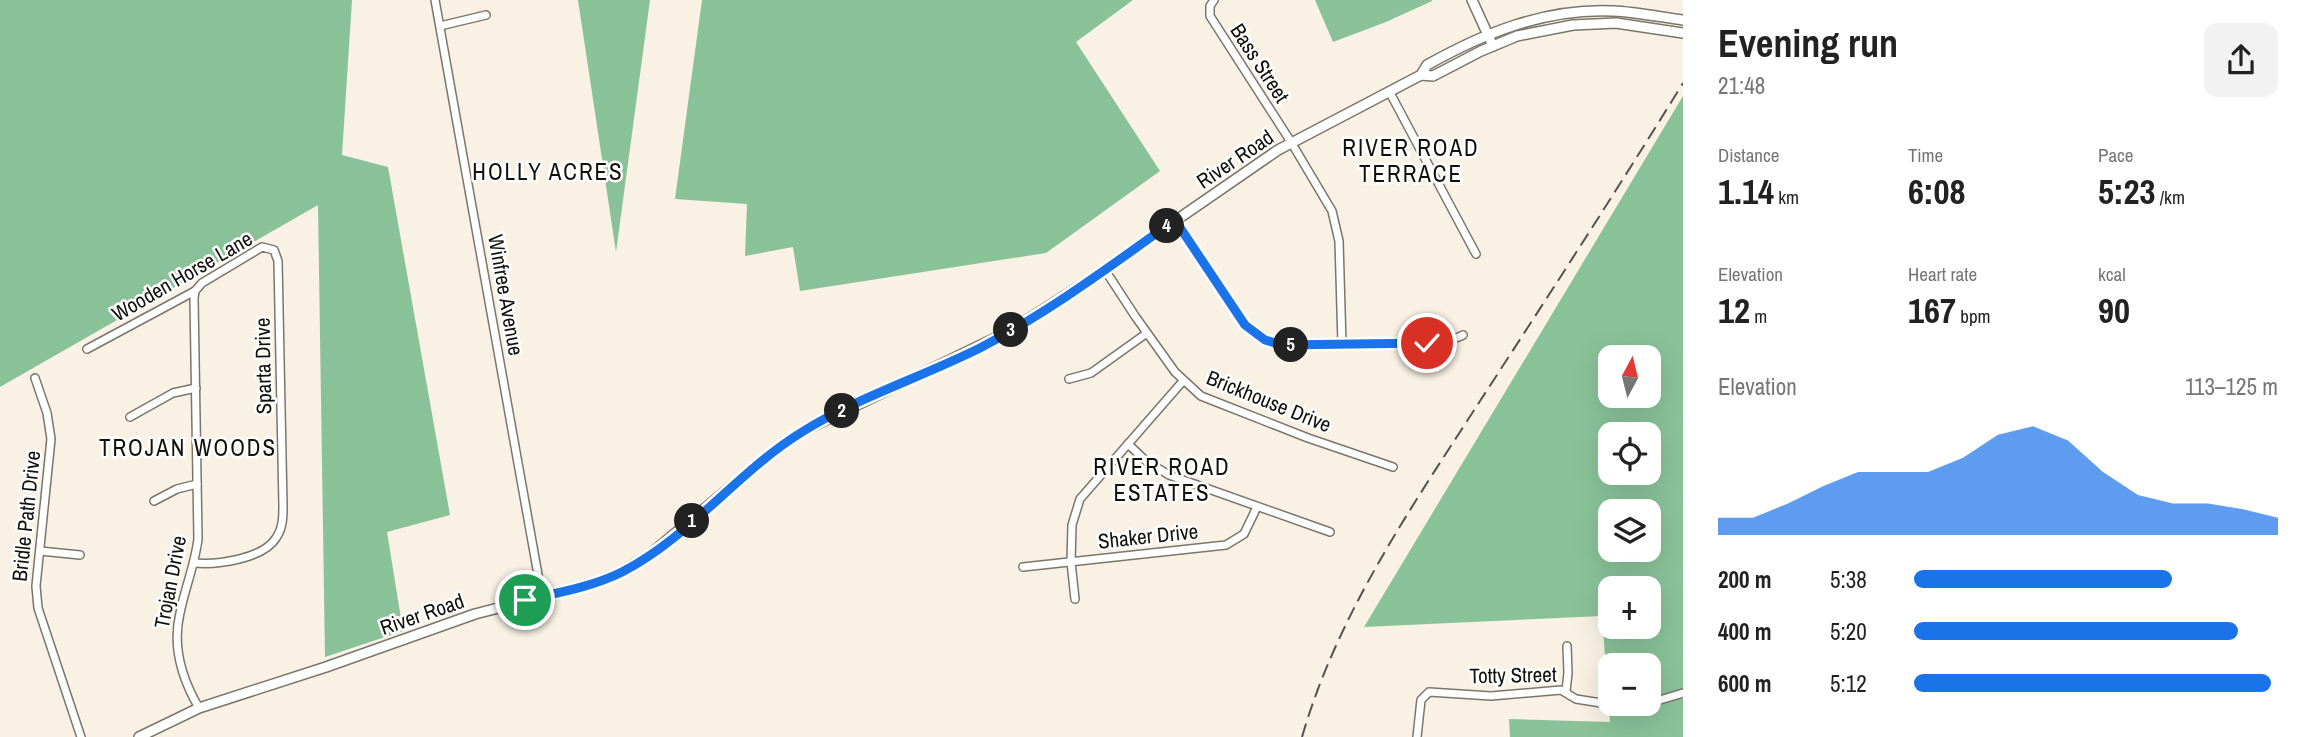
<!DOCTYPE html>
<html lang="en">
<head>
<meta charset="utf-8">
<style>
	body { margin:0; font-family:"Archivo Narrow",sans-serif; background:#f2f2f2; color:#222; height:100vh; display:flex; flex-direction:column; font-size:26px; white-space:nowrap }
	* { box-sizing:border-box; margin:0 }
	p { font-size:23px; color:#767676 }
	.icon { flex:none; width:38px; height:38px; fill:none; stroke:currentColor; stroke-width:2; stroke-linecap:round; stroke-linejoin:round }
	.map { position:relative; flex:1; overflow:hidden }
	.sheet { display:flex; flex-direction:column; background:#fff; width:630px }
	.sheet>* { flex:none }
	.needle { width:46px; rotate:7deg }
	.fabs { position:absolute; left:1598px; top:345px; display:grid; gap:14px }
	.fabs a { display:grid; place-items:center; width:63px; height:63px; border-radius:14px; background:#fff; box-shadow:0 7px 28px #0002; font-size:35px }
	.pin { position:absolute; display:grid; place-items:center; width:60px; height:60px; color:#fff; margin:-30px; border:4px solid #fff; border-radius:50%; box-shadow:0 2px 7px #0007 }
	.km { position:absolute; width:35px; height:35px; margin:-18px; border-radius:50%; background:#222; color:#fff; font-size:19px; line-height:35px; text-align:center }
	.round { display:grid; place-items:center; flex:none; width:74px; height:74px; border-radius:14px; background:#f2f2f2 }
	.summary { display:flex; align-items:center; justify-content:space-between; height:119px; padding:0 35px }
	h1 { font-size:38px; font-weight:800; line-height:52px }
	.metrics { display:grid; grid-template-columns:repeat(3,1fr); gap:10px; height:119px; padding:7px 35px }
	.metrics div { display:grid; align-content:center }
	.metrics b { font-size:35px; font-weight:800 }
	.metrics small { font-size:19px; font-weight:400 }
	.metrics p { font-size:19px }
	.chart { height:196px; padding:14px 35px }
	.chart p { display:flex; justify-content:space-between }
	.chart svg { width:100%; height:126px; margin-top:7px; fill:#1a73e8; opacity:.7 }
	ul { padding:0 35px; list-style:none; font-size:23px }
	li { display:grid; grid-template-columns:112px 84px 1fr; align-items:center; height:52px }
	li i { height:18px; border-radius:9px; background:#1a73e8 }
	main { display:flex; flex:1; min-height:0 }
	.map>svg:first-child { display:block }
	.forest { fill:#89c298; fill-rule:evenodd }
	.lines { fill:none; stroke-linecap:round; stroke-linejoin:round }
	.minor-casing { stroke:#7c766a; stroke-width:10 }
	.major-casing { stroke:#7c766a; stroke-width:12 }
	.minor { stroke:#fff; stroke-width:7 }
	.major { stroke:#fff; stroke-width:9 }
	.rail { stroke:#56534c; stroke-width:2; stroke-dasharray:14 7; stroke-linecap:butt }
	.route-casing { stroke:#fff; stroke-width:14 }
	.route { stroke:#1a73e8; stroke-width:9 }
	.labels { text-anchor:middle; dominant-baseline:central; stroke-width:5; stroke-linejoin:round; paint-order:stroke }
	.street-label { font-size:21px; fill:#12100b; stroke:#fff }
	.neighbourhood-label { font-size:23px; letter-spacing:2px; fill:#12100b; stroke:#fff }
</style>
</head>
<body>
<main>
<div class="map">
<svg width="1683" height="737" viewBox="0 0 1683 737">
	<rect width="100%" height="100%" fill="#f8f1e4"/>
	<g class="forest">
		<polygon points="0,0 352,0 342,155 388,167 450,515 387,532 403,631 325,657 318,205 0,387"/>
		<polygon points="578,0 650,0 616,252"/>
		<polygon points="702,0 1133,0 1076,42 1160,171 1046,253 800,291 793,247 745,256 747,204 675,199"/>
		<polygon points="1315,0 1432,0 1432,1 1386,22 1333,42"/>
		<path d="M1683,96V737H1510L1509,719L1610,722L1602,616L1364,627ZM1610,357H1648V396H1610ZM1610,434H1648V472H1610ZM1610,511H1648V550H1610ZM1610,588H1648V626H1610ZM1610,665H1648V704H1610Z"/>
	</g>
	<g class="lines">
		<defs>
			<g id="minor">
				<polyline points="435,0 542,597"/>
				<polyline points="1214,0 1210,6 1210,16 1291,142 1332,211 1339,241 1342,344"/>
				<polyline points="440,26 486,15"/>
				<polyline points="1389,91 1476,254"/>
				<path d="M1175,220L1245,325L1265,340L1282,345C1314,344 1443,348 1463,335"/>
				<polyline points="1105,270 1135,316 1175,372 1201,396 1308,438 1393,467"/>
				<path d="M195,291L194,298L198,539C195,564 185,588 180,613C172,646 182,679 199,708"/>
				<path d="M87,349L195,291L202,283L262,247L274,250L278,261L283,506C283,517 283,528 276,538C263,559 217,565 194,563"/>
				<polyline points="35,378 47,413 51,439 36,586 38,608 81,737"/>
				<polyline points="1069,379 1091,373 1147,333"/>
				<polyline points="130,417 173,393 196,388"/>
				<polyline points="1128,444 1146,461 1169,475 1330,532"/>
				<polyline points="154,501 177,489 197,484"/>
				<polyline points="40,551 80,555"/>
				<polyline points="1023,567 1226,545 1244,534 1257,507"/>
				<polyline points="1075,599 1071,562 1072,525 1080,499 1183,381"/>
				<polyline points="1566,691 1568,673 1567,646"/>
				<polyline points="1417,737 1421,700 1429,692 1491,696 1561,690 1576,699 1633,708 1683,693"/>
			</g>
			<g id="major">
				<polyline points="1472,0 1493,46"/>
				<polyline points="1421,75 1433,76 1481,51 1517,36 1573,25 1616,23 1683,33"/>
				<path d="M139,737L199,708L326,667L475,614L591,584L619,573L648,556L771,453L803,431L1008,332L1091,279L1278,150L1421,75L1427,65C1484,33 1545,8 1613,11C1636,12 1660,17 1683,20"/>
			</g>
		</defs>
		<use href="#minor" class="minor-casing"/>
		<use href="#major" class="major-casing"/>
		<use href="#minor" class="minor"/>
		<use href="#major" class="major"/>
		<path class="rail" d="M1302,737C1338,613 1411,508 1480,401C1549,295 1617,190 1683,83"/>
	</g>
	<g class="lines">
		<defs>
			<path id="route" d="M525,600C557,593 592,587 622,572C690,537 737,472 802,432C856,398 922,377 980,348C1049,312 1112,265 1175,220L1245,325L1265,340L1282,345L1427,343"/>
		</defs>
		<use href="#route" class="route-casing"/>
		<use href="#route" class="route"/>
	</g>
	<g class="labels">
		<g class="street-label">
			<text transform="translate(1260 63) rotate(57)">Bass Street</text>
			<text transform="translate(1235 159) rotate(-34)">River Road</text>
			<text transform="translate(182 276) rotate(-30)">Wooden Horse Lane</text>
			<text transform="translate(506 295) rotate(80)">Winfree Avenue</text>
			<text transform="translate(263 366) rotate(-91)">Sparta Drive</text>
			<text transform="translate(1269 401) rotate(22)">Brickhouse Drive</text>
			<text transform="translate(26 516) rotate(-84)">Bridle Path Drive</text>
			<text transform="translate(1148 536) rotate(-6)">Shaker Drive</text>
			<text transform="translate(170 582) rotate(-79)">Trojan Drive</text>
			<text transform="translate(422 614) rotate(-19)">River Road</text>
			<text transform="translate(1513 675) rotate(-1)">Totty Street</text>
		</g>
		<g class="neighbourhood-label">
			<text x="1411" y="147">RIVER ROAD<tspan x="1411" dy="26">TERRACE</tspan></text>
			<text x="548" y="171">HOLLY ACRES</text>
			<text x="188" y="447">TROJAN WOODS</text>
			<text x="1162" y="466">RIVER ROAD<tspan x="1162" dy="26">ESTATES</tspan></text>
		</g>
	</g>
</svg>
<div class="fabs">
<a><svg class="needle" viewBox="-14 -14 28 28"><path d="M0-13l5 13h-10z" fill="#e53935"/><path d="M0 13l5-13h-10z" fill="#767676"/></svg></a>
<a><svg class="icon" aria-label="locate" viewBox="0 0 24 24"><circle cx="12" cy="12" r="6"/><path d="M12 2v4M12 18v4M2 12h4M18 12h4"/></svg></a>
<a><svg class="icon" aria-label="layers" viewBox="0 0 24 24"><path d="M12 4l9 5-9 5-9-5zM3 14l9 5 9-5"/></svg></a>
<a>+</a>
<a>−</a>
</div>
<div class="pin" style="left:525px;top:600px;background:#1e9e55"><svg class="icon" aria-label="arrive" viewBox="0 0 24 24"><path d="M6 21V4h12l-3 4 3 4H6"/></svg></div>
<div class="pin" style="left:1427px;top:343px;background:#d93025"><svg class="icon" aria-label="check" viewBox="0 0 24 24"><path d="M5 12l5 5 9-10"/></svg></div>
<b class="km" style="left:692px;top:521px">1</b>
<b class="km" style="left:842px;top:411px">2</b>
<b class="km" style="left:1011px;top:330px">3</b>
<b class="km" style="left:1167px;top:226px">4</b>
<b class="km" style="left:1291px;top:345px">5</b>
</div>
<section class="sheet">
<div class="summary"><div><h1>Evening run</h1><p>21:48</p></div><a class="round"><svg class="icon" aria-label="share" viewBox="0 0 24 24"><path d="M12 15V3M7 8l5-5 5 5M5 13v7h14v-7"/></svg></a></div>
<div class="metrics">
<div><p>Distance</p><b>1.14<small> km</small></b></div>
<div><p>Time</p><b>6:08</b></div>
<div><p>Pace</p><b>5:23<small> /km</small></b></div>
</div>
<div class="metrics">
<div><p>Elevation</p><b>12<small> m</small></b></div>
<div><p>Heart rate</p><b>167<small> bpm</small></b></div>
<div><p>kcal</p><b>90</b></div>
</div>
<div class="chart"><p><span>Elevation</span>113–125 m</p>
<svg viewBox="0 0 160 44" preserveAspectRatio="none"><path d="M0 44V38L10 38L20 33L30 27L40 22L50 22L60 22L70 17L80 9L90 6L100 11L110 22L120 30L130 33L140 33L150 35L160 38V44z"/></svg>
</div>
<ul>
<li><b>200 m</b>5:38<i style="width:71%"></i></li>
<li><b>400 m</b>5:20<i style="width:89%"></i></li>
<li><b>600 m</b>5:12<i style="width:98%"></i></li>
</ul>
</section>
</main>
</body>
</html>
